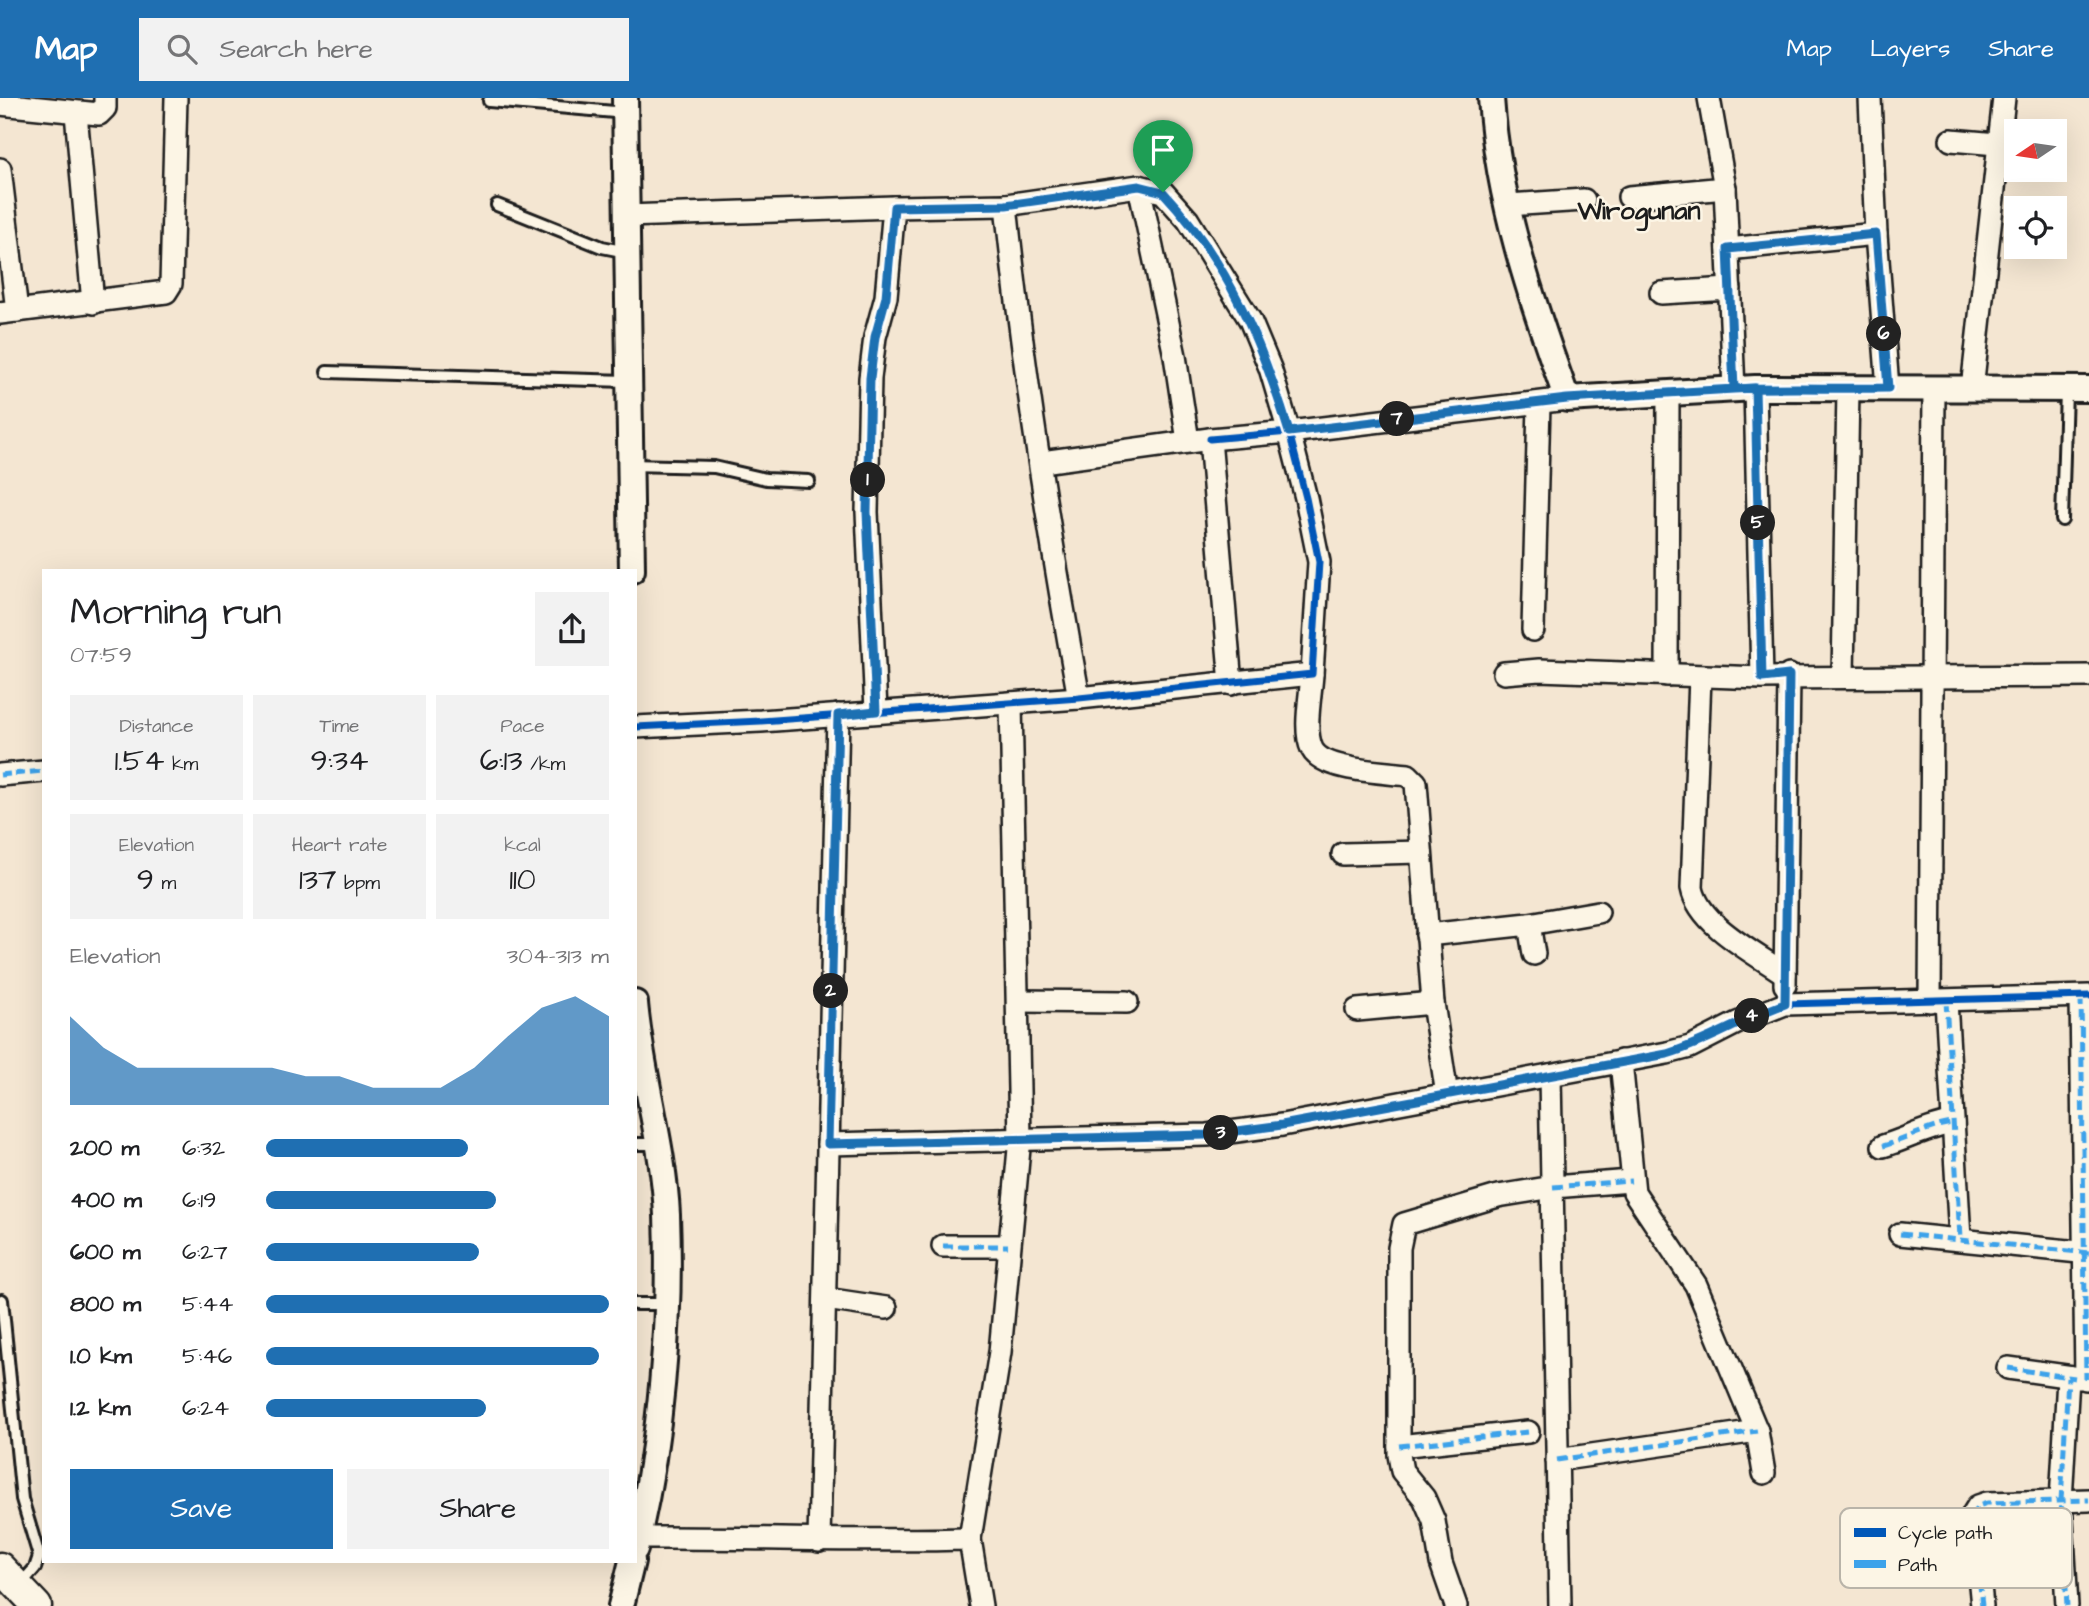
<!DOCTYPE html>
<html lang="en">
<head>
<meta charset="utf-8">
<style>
	body { margin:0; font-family:"Architects Daughter",sans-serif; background:#f2f2f2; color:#202124; height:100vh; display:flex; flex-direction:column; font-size:26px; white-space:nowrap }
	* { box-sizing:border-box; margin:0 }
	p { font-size:23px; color:#757577 }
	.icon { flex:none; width:38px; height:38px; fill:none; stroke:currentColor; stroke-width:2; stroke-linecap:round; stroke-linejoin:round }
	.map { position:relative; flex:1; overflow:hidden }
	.side { position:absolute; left:42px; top:471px; width:595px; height:994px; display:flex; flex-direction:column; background:#fff; border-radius:0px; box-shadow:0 7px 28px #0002 }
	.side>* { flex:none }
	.needle { width:46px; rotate:257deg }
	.tools { position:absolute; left:2004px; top:21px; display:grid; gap:14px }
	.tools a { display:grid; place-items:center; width:63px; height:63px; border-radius:0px; background:#fff; box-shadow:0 7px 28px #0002; font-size:35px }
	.pin { position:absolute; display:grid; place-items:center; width:60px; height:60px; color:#fff; margin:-72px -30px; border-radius:50% 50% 50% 0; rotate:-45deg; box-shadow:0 0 7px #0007 }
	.pin .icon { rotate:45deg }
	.km { position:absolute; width:35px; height:35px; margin:-18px; border-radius:50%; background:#222; color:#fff; font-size:19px; line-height:35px; text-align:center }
	.round { display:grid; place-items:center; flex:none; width:74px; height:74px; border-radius:0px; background:#f2f2f2 }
	.overview { display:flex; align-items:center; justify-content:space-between; height:119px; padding:0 28px }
	h1 { font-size:38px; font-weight:600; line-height:52px }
	.stats { display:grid; grid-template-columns:repeat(3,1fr); gap:10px; height:119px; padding:7px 28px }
	.stats div { display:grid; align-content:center; border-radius:0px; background:#f2f2f2; text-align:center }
	.stats b { font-size:30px; font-weight:600 }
	.stats small { font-size:19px; font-weight:400 }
	.stats p { font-size:19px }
	.chart { height:196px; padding:14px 28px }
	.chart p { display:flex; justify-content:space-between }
	.chart svg { width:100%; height:126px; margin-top:7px; fill:#1f6fb2; opacity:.7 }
	.button { display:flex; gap:14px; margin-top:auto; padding:14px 28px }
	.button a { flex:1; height:80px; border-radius:0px; background:#1f6fb2; color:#fff; font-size:28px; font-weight:600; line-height:80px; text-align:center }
	.button a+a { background:#f2f2f2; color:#202124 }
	ul { padding:0 28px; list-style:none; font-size:23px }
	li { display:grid; grid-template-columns:112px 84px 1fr; align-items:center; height:52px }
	li i { height:18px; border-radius:9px; background:#1f6fb2 }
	header { display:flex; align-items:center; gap:42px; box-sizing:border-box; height:98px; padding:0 35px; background:#1f6fb2; color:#fff }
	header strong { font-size:33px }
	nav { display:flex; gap:38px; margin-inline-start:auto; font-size:24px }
	.search { width:490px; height:63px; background:#f2f2f2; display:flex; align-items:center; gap:18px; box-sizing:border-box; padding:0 24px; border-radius:0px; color:#757577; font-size:26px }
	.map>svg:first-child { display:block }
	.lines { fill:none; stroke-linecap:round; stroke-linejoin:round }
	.service-casing { stroke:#1c1c1c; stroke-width:16 }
	.minor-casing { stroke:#1c1c1c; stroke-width:26 }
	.tertiary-casing { stroke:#1c1c1c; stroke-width:30 }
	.secondary-casing { stroke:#1c1c1c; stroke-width:33 }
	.service { stroke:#fcf5e5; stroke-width:10 }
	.minor { stroke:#fcf5e5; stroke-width:21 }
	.tertiary { stroke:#fcf5e5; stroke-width:24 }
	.secondary { stroke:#fcf5e5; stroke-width:28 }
	.quiet { stroke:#3da2ea; stroke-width:5; stroke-dasharray:10 5; stroke-linecap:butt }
	.cycleway-casing { stroke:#fcf5e5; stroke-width:11 }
	.cycleway { stroke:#0057b8; stroke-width:7 }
	.route-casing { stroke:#fff; stroke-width:14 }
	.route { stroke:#1f6fb2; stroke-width:9 }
	.labels { text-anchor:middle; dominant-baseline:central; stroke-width:5; stroke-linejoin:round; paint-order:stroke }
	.quarter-label { font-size:26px; font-weight:bold; fill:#1c1c1c; stroke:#fcf5e5 }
	.key { fill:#fcf5e5; stroke:#b9b4a9; stroke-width:2 }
	.key-label { font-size:19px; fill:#1c1c1c }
</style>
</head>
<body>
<header>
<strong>Map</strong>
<div class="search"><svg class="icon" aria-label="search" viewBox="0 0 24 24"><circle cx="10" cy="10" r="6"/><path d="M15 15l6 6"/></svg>Search here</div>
<nav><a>Map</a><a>Layers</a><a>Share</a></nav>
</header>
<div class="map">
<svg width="2089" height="1508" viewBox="0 0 2089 1508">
	<rect width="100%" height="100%" fill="#f4e6d2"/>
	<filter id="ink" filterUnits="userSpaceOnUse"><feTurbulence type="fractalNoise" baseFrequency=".0143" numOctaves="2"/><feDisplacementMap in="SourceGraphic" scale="14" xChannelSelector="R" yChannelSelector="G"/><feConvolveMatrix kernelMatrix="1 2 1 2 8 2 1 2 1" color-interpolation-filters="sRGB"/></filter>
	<g filter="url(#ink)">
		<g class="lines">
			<defs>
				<g id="service">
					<polyline points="489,3 626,15"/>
					<polyline points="497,107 602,149 627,154"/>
					<polyline points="327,274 627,283"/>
					<polyline points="629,367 714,369 766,381 809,383"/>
					<polyline points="2062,422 2066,292"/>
					<polyline points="635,1046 656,1046"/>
					<polyline points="2,1202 22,1401 39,1458 35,1470 20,1487"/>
					<polyline points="635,1206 665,1206"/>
				</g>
				<g id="minor">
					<polyline points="1709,0 1725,90 1734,291"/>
					<polyline points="1870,0 1876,136 1888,290"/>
					<polyline points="0,6 99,16 105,10 105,0"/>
					<polyline points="76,15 93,205"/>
					<polyline points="1951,42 1997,46"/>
					<polyline points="0,71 17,213"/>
					<polyline points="1139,88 1175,258 1188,343"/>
					<polyline points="1629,99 1725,90"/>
					<path d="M1006,107C1023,273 1049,436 1079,600"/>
					<polyline points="1508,107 1584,102"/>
					<polyline points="626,118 894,109"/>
					<polyline points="1728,151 1876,136"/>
					<polyline points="1661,195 1730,191"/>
					<polyline points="0,215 166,194 171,186 176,0"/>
					<polyline points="1755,290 1762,580"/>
					<polyline points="1972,291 2004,0"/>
					<polyline points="1042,364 1210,341 1231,586"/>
					<polyline points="1533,532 1539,306"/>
					<polyline points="1504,575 1539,572 1762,580 2089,578"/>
					<path d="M1312,576C1311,597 1303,632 1312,651C1323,673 1385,674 1408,677L1416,685L1433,905L1447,997"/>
					<polyline points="1667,577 1668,297"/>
					<polyline points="1843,578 1848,291"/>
					<path d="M1700,579L1692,790C1699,827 1755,855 1785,876"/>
					<polyline points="876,613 867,414 870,280 875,239 886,199 894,109 1006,107 1139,88 1163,94 1188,122 1250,222 1270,270 1289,334 1210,341"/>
					<polyline points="635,629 761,623 1079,600 1312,576 1319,464 1306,400 1289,334 1567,301"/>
					<polyline points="0,677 44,673"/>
					<polyline points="1343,756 1421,754"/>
					<polyline points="1529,826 1598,814"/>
					<polyline points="1427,837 1529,826 1534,856"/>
					<polyline points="1785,887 1789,577"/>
					<polyline points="2081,899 2086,1281"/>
					<polyline points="1018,903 1127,904"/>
					<polyline points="1930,903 1934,290"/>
					<polyline points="1946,903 1960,1140"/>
					<polyline points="1357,912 1433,905"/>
					<polyline points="1621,963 1634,1094 1696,1187 1757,1333 1764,1375"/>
					<polyline points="1550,977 1560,1508"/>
					<polyline points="828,1046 1207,1037 1282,1027 1667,955 1690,949 1737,925 1785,906 2089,898"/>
					<path d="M1883,1048C1907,1041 1929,1028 1953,1025"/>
					<polyline points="1900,1136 2089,1155"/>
					<polyline points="943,1148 1008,1148"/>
					<polyline points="826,1201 886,1210"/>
					<polyline points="2008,1270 2080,1280"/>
					<polyline points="1399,1348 1528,1334"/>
					<polyline points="1557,1362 1757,1333"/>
					<path d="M638,1440C749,1439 859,1444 970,1441L981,1508"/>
					<polyline points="970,1441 1000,1254 1020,1040 1011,605"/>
					<polyline points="819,1443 838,617"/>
					<polyline points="1456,1508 1441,1465 1434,1423 1424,1400 1402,1373 1399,1357 1399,1150 1404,1126 1498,1098 1553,1089 1631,1083"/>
					<polyline points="1982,1508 1973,1416 1978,1408 1987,1405 2089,1402"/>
					<polyline points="2067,1508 2061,1403 2068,1280"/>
				</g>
				<g id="tertiary">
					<polyline points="625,0 632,472"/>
					<path d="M1491,0C1498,105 1532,204 1567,301L1755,290L2089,291"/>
					<path d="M635,905C641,975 664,1049 667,1117C671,1223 661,1347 635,1451"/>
					<polyline points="621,1508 632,1463"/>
				</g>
				<polyline id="secondary" points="0,1469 37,1508"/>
			</defs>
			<use href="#service" class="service-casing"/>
			<use href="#minor" class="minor-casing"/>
			<use href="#tertiary" class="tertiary-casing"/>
			<use href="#secondary" class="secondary-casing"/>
			<use href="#service" class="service"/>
			<use href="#minor" class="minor"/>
			<use href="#tertiary" class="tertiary"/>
			<use href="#secondary" class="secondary"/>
			<g class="quiet">
				<polyline points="0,677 44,673"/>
				<polyline points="2081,899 2086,1281"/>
				<polyline points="1946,903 1960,1140"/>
				<path d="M1883,1048C1907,1041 1929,1028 1953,1025"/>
				<polyline points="1553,1089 1631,1083"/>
				<polyline points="1900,1136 2089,1155"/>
				<polyline points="943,1148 1008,1148"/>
				<polyline points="2008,1270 2075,1280"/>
				<polyline points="1399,1348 1528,1334"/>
				<polyline points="1557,1362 1757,1333"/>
				<polyline points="1982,1508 1973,1416 1978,1408 1987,1405 2089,1402"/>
				<polyline points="2067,1508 2061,1403 2068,1280"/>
			</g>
			<defs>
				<g id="cycleway">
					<polyline points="876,613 867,414 870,280 875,239 886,199 894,109 1006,107 1139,88 1163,94 1188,122 1250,222 1270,270 1289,334 1210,341"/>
					<polyline points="635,629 761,623 1079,600 1312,576 1319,464 1306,400 1289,334 1567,301"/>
					<polyline points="828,1046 1207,1037 1282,1027 1667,955 1690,949 1737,925 1785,906 2089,898"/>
				</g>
			</defs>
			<use href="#cycleway" class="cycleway-casing"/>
			<use href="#cycleway" class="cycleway"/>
		</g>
	</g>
	<g class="lines" filter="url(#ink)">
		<defs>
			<path id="route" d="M1163,94L1139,88L1006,107L894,109L886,199L875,239L870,280L867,414L876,613L838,617L828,1046L1207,1037L1282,1027L1667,956C1708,944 1744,920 1785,906L1789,577L1762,580L1755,290L1734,291L1728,151L1876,136L1888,290C1837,291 1785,289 1734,291L1567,301L1289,334C1262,245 1227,162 1163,94"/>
		</defs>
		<use href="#route" class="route-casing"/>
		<use href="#route" class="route"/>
	</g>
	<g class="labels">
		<g class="quarter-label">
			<text x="1639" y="113">Wirogunan</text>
		</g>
	</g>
	<rect x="1840" y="1410" width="232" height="80" rx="10" class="key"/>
	<rect x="1854" y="1430" width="32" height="9" fill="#0057b8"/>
	<rect x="1854" y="1462" width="32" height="8" fill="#3da2ea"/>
	<g class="key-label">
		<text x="1898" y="1441">Cycle path</text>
		<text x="1898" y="1473">Path</text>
	</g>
</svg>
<div class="tools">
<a><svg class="needle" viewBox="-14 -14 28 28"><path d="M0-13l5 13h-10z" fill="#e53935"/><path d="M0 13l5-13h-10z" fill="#757577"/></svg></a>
<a><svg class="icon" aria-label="locate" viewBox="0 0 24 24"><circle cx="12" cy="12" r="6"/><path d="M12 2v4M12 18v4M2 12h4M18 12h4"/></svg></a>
</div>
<div class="pin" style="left:1163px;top:94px;background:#1e9e55"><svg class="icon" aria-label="arrive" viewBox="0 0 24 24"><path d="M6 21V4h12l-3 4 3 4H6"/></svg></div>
<b class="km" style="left:868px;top:382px">1</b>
<b class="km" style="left:831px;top:893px">2</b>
<b class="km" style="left:1221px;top:1035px">3</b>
<b class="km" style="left:1752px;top:918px">4</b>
<b class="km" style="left:1758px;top:425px">5</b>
<b class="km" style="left:1884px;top:236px">6</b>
<b class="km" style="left:1397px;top:321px">7</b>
<section class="side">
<div class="overview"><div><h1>Morning run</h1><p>07:59</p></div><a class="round"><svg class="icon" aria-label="share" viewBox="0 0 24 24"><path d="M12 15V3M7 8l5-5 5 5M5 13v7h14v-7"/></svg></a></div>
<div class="stats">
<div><p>Distance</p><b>1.54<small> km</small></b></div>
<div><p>Time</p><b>9:34</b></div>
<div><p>Pace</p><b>6:13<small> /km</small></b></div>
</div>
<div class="stats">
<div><p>Elevation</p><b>9<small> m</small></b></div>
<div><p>Heart rate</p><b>137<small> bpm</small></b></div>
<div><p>kcal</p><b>110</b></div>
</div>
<div class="chart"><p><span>Elevation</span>304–313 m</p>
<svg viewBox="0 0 160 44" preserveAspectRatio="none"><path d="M0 44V13L10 24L20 31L30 31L40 31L50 31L60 31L70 34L80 34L90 38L100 38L110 38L120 31L130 20L140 10L150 6L160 13V44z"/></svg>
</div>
<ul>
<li><b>200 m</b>6:32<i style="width:59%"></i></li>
<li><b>400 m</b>6:19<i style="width:67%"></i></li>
<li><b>600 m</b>6:27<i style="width:62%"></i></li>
<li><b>800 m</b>5:44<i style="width:100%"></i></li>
<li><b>1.0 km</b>5:46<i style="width:97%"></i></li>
<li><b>1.2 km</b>6:24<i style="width:64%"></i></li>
</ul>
<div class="button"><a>Save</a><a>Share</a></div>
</section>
</div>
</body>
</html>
